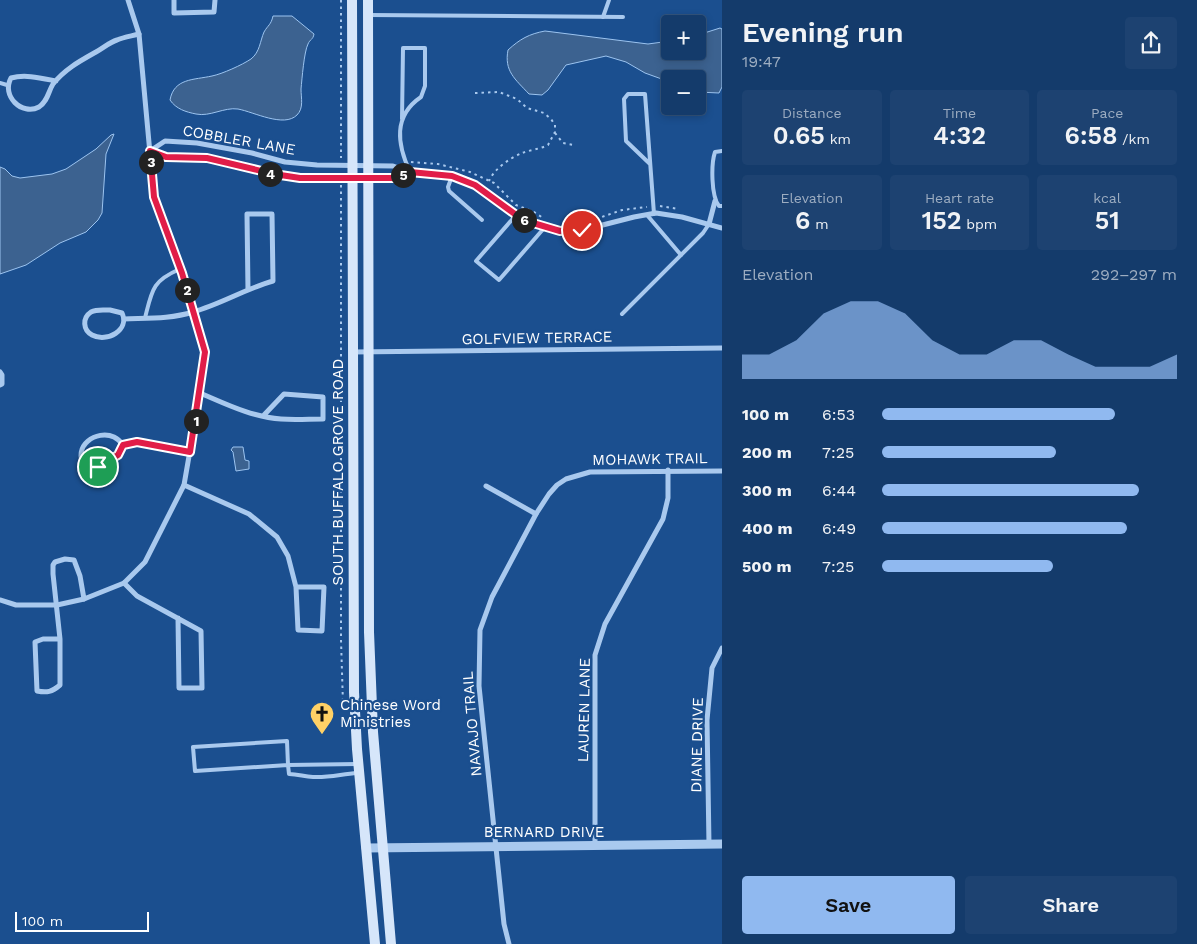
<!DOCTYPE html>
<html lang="en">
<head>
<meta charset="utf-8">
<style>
	body { margin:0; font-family:"Work Sans",sans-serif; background:#1d4271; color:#f1f3f6; height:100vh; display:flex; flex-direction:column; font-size:19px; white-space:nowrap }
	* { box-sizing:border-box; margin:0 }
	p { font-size:16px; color:#9dadc1 }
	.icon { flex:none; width:28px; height:28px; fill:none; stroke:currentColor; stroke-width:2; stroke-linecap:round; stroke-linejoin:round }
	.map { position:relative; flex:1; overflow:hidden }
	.side { display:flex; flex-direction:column; background:#143b6b; width:475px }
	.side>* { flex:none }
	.tools { position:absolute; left:661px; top:15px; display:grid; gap:10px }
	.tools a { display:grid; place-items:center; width:45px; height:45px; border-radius:5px; background:#143b6b; box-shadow:0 2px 8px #0003,0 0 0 1px #33557e; font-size:25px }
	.scale { position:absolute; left:15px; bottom:12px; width:134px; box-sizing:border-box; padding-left:5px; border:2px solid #fff; border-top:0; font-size:14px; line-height:18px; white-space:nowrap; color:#fff; -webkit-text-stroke:4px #1b4f8f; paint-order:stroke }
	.pin { position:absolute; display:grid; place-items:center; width:42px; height:42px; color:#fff; margin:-21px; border:2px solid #fff; border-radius:50%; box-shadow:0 1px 5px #0007 }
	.km { position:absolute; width:25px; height:25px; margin:-12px; border-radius:50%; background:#222; color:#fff; font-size:14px; line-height:25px; text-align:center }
	.round { display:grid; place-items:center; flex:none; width:52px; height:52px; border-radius:5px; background:#1d4271 }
	.head { display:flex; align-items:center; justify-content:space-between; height:85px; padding:0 20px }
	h1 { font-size:28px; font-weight:600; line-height:38px }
	.figures { display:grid; grid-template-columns:repeat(3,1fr); gap:8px; height:85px; padding:5px 20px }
	.figures div { display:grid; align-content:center; border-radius:5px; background:#1d4271; text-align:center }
	.figures b { font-size:25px; font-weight:600 }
	.figures small { font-size:14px; font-weight:400 }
	.figures p { font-size:14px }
	.chart { height:140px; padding:10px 20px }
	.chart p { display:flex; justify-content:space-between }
	.chart svg { width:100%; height:90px; margin-top:5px; fill:#90b9f0; opacity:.7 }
	.action { display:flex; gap:10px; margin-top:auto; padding:10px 20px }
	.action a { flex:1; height:58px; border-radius:5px; background:#90b9f0; color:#111; font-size:20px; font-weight:600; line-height:58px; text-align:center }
	.action a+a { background:#1d4271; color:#f1f3f6 }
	ul { padding:0 20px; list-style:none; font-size:16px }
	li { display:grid; grid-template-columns:80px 60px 1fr; align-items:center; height:38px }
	li i { height:12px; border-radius:6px; background:#90b9f0 }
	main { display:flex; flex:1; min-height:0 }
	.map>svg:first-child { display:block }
	.water { fill:#3c6290; stroke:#9cc4f0 }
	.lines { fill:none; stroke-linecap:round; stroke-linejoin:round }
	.path { stroke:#a9c9ee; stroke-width:2; stroke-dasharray:2.5 4; stroke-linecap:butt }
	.service { stroke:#a9c9ee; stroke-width:4 }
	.minor { stroke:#a9c9ee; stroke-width:5 }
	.tertiary { stroke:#a9c9ee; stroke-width:9 }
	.secondary { stroke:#d6e6fa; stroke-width:10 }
	.route-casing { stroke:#fff; stroke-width:10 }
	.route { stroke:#e11d48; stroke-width:6 }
	.labels { text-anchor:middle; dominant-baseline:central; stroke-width:4.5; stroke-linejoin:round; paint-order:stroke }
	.street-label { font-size:15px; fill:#fff; stroke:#1b4f8f }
	.poi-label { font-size:15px; fill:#fff; stroke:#1b4f8f; text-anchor:start }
</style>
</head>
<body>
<main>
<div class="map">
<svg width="722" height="944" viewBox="0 0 722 944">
	<rect width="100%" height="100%" fill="#1b4f8f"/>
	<g class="water">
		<path d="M273,16H292L314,34C313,40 310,39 308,44C304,52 302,79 301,89C301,98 304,108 297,115C284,128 254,112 238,109C224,107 210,117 196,114C186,112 176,109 170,100C174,78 194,80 212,76C222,74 242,65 251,59C260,52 260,41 264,32C268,25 271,25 273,16Z"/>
		<path d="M720,28L722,29V87L719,93L698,92V79H670V82L645,73L626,62L606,56L566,65L548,90L542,95L529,94C515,79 504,71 508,50C520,39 529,34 545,31L648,44L670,41V51H698V35Z"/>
		<polygon points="114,134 106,154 102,213 98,220 86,232 60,243 26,265 0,274 0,167 5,169 12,176 20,178 52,174 66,169 96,149 111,135"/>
		<polygon points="233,447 243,447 245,460 249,461 249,469 236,471 233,452 231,450"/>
	</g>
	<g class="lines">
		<g class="path">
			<polyline points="341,0 341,158"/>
			<path d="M475,93L499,92L517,99L527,108L544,113L551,119L555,125V132L548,145C540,149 530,150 522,153C510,158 494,169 489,181"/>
			<polyline points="555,133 563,143 574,145"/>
			<polyline points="411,162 438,164 470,172 494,183 516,205 534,212 543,218"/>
			<polyline points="341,185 341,640 343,704"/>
			<polyline points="660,206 679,209"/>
			<polyline points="596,219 622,210 647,207"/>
		</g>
		<g class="service">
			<polyline points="368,15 623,17"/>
			<polyline points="603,17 609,0"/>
			<polyline points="0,83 7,85"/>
			<path d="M402,119L403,48H425V86L421,97C393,116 397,144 410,172"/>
			<path d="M722,151L715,152C711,164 711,196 719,206H722"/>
			<polyline points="650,164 626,141 624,99 628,94 645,94 654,214"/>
			<polyline points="452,176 448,187 449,191 482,220"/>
			<polyline points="516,215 476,261 499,280 545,227"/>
			<polyline points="647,215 681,255"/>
			<polyline points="622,314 703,233 709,224"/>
			<path d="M145,318C152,290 152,281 180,269"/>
			<path d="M357,773C342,774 328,778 313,777C304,777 299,774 289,774L288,765L195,771L193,747L287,741L288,765L358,764"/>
		</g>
		<g class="minor">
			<polyline points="174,0 174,13 214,12 215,0"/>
			<path d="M56,81C41,78 25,74 11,78C1,96 22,116 39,107C48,101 48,92 53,84C65,69 80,61 96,52C103,48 110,42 117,40C124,37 132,36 139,34"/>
			<polyline points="410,172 394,178 300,179 274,175 207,158 166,157 150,151 165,141 197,143 252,153 285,162 317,165 393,166 410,172 452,176 475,185 523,219 559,231 583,230 634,217 656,213 682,217 722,228"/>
			<polyline points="709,224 715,201"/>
			<path d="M103,310H110L122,313C130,330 107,343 92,335C83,330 82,318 91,312C95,310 99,310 103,310Z"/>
			<path d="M124,319C147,318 171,319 193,312C221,304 245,289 273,281L272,214H247L248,290"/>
			<polyline points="353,352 722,348"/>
			<polyline points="0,372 2,375 2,384 0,385"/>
			<path d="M200,393C226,404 252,417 281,419C295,420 309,419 323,419V397L284,394L264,415"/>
			<path d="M123,445C121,442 118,439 114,437C97,429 71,446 85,467C102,469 115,459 123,445L137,441L191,452"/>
			<polyline points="184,485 249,514 277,537 288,556 296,587 298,630 322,631 324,587 296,587"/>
			<polyline points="486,486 536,514"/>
			<polyline points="124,583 137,596 201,631 202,688 179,688 178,618"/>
			<polyline points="0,600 16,605 57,605 84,599 124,583 145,562 184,485 200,393 205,352 182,273 154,197 139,34 128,0"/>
			<path d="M60,639H43L35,642L37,691C47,693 52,692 60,685V639L53,574V565L55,562L65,559L74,560L80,576L84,599"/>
			<polyline points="709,844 707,720 712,668 722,648"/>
			<polyline points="595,846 595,655 605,624 663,519 668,498 668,470"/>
			<polyline points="509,944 504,924 479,686 480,630 492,597 536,514 549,494 557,485 566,479 590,472 722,471"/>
		</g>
		<polyline class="tertiary" points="366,848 722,844"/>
		<g class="secondary">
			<polyline points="352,0 354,692 357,749 375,944"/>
			<polyline points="368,0 369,632 373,732 391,944"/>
		</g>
	</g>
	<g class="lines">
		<defs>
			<polyline id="route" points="98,467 118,455 123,445 137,442 190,452 205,352 182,273 154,197 150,151 166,157 207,158 274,174 300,178 394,178 410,172 452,176 475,185 523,220 560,231 582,230"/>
		</defs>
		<use href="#route" class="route-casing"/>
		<use href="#route" class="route"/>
	</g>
	<defs>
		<symbol id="church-pin" viewBox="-11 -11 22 30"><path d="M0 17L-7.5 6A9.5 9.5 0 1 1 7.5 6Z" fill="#ffd166" stroke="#1b4f8f"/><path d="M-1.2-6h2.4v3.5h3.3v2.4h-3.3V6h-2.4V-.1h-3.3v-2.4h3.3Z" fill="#111"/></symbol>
	</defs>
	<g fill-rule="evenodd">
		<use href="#church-pin" x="308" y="700" width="28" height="38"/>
	</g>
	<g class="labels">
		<g class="street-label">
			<text transform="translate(239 140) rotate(10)">COBBLER LANE</text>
			<text transform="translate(537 338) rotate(-1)">GOLFVIEW TERRACE</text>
			<text transform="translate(650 459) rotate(-1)">MOHAWK TRAIL</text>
			<text transform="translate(338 472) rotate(-90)">SOUTH BUFFALO GROVE ROAD</text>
			<text transform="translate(584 710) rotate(-89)">LAUREN LANE</text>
			<text transform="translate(472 724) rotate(-95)">NAVAJO TRAIL</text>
			<text transform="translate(697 745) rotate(-89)">DIANE DRIVE</text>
			<text x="544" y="832">BERNARD DRIVE</text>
		</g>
		<g class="poi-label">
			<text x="340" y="705">Chinese Word<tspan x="340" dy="17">Ministries</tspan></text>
		</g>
	</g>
</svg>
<div class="tools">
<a>+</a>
<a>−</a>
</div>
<div class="scale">100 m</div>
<div class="pin" style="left:98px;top:467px;background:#1e9e55"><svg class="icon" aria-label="arrive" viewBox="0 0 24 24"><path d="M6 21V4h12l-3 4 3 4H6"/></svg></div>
<div class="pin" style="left:582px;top:230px;background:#d93025"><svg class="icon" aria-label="check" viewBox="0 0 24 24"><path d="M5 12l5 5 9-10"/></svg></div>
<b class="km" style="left:196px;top:421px">1</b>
<b class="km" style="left:187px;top:290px">2</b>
<b class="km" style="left:151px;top:162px">3</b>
<b class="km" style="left:270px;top:174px">4</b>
<b class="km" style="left:403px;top:175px">5</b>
<b class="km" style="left:524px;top:220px">6</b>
</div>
<section class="side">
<div class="head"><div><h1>Evening run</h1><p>19:47</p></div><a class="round"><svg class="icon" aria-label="share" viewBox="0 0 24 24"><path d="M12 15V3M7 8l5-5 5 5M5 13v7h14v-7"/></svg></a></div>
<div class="figures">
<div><p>Distance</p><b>0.65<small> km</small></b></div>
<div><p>Time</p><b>4:32</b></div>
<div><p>Pace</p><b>6:58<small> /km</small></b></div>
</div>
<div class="figures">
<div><p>Elevation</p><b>6<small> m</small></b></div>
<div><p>Heart rate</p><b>152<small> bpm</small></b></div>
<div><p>kcal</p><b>51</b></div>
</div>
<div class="chart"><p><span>Elevation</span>292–297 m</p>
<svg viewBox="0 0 160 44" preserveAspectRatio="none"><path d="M0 44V32L10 32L20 25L30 12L40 6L50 6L60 12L70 25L80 32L90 32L100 25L110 25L120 32L130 38L140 38L150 38L160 32V44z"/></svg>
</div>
<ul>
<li><b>100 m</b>6:53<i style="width:79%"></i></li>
<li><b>200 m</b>7:25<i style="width:59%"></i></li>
<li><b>300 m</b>6:44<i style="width:87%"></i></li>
<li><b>400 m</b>6:49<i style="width:83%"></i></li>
<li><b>500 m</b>7:25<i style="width:58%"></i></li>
</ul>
<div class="action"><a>Save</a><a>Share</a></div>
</section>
</main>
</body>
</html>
